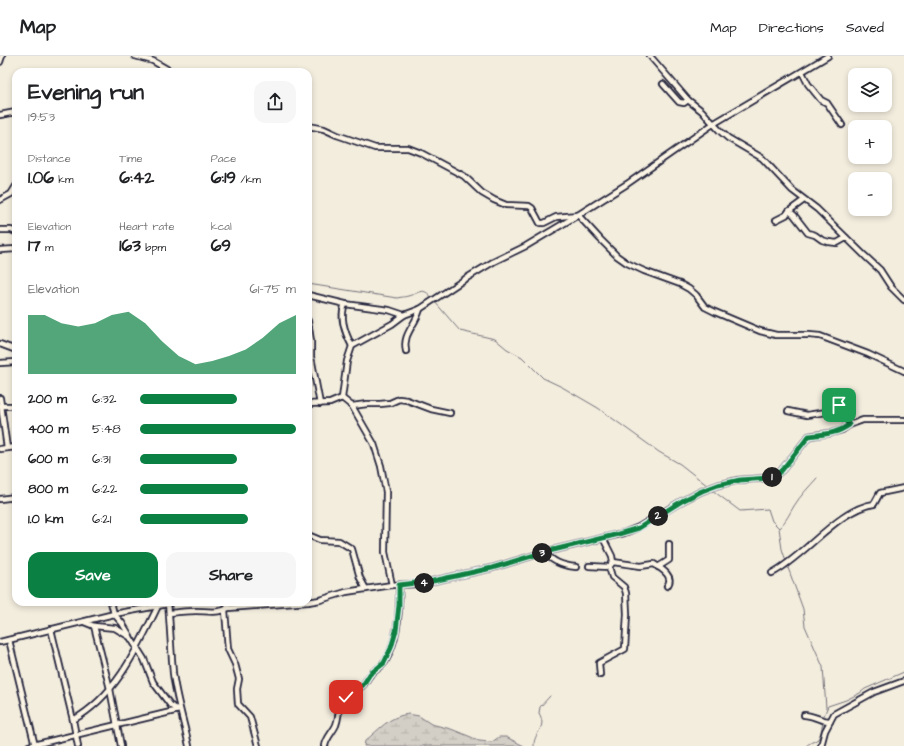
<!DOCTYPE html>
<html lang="en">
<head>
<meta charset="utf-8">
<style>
	body { margin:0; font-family:"Architects Daughter",sans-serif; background:#f6f6f6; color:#202124; height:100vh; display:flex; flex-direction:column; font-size:15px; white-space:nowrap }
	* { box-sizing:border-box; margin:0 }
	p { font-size:13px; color:#757577 }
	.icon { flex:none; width:22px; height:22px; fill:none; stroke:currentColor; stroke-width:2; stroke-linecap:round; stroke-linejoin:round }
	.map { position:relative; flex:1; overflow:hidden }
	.panel { position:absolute; left:12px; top:12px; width:300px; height:538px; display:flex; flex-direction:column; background:#fff; border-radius:12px; box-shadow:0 2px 6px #0003 }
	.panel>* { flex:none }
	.buttons { position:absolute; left:848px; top:12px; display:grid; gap:8px }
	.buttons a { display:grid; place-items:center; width:44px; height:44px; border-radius:8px; background:#fff; box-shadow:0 2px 6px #0003; font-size:20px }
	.pin { position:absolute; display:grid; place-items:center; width:34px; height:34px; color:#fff; margin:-17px; border-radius:8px; box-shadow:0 2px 6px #0006 }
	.km { position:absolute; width:20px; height:20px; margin:-10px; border-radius:50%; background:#222; color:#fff; font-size:11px; line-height:20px; text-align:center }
	.round { display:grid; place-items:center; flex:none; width:42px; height:42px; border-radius:12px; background:#f6f6f6 }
	.headline { display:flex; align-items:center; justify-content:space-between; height:68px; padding:0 16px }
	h1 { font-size:22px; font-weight:700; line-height:30px }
	.figures { display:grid; grid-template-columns:repeat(3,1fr); gap:6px; height:68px; padding:4px 16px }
	.figures div { display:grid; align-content:center }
	.figures b { font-size:17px; font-weight:700 }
	.figures small { font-size:11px; font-weight:400 }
	.figures p { font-size:11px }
	.chart { height:112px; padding:8px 16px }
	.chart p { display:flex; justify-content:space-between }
	.chart svg { width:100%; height:72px; margin-top:4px; fill:#0b8043; opacity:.7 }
	.primary-button { display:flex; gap:8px; margin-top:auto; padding:8px 16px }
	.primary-button a { flex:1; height:46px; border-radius:12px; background:#0b8043; color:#fff; font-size:16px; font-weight:700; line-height:46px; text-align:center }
	.primary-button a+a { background:#f6f6f6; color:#202124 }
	ul { padding:0 16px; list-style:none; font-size:13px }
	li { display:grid; grid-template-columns:64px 48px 1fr; align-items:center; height:30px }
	li i { height:10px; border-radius:5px; background:#0b8043 }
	header { display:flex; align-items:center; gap:24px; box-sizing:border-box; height:56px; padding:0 20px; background:#fff; border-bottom:1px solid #e0e0e0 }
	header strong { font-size:19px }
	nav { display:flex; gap:22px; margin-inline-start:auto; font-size:14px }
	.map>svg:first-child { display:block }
	.wetland { fill:url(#wetland-marsh); stroke:#7b7880 }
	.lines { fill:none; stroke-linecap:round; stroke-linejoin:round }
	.stream { stroke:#75727b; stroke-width:1 }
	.street-casing { stroke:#22223b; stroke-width:8 }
	.street { stroke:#fcf5e5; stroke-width:4.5 }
	.route-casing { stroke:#fff; stroke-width:8 }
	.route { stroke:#0b8043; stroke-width:5 }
</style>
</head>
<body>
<header>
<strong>Map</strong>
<nav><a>Map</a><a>Directions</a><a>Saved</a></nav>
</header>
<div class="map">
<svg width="904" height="690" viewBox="0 0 904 690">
	<defs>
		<pattern id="wetland-marsh" width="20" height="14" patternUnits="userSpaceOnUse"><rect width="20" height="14" fill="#d4cfc6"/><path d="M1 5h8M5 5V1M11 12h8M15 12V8" fill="none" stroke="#b6b1ab"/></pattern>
	</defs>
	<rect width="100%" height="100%" fill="#f3edde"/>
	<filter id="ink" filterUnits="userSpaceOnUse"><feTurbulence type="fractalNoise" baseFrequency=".025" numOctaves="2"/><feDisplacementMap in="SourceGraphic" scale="8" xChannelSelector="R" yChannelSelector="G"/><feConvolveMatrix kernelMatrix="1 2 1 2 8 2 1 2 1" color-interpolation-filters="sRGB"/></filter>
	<g filter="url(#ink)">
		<path class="wetland" d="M408,658L419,660L431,668L451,673L471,681L479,685L492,686L499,681H506L524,690H364L365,685C380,673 388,661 408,658Z"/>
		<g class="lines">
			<g class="stream">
				<path d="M308,228L397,242C401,241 405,241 408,240C420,237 423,230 432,242"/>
				<polyline points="435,246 460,275 495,283 507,293 522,301 543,322 562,331 598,352 659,396 680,408 708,430"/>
				<polyline points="712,434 740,455 768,453 772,465 779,472 782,493 786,505"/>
				<path d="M779,472C787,464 788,460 794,450C800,440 809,431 817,422"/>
				<polyline points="787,509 803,553 805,570 823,611 826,652"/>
				<polyline points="823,662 828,650 846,644 860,637 865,633 904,616"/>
				<path d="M534,690C533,676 548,673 539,657L540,651L550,640"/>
				<path d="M806,690C810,686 814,686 818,683C821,679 822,671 823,666"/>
			</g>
			<defs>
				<g id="street">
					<polyline points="135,0 153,5 172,16"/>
					<polyline points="650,0 688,44 702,55 720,75 728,82 762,102 792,134 817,153 865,200 880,214 891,231 904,244"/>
					<polyline points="0,6 2,0"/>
					<polyline points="802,16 808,28 821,44 827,47 842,69"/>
					<polyline points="663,28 679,46 684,47 688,44"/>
					<polyline points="0,59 16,56"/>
					<polyline points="308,70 324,73 337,79 375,92 408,92 421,97 464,120 482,137 494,144 506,149 529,150 532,152 540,167 544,167 556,161 578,159 600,183 617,200 627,207 644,215 680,228 689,233 696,239 705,251 715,256 760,275 776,279 809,279 820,280 868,298 904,315"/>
					<polyline points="0,144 11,138 16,130"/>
					<polyline points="804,144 789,155 794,159 808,177 815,179 822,184 829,186 837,187 846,182"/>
					<polyline points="776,164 786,159 789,155"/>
					<polyline points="0,174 11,174 16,176"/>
					<polyline points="0,194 16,193"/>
					<polyline points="308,239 345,248 389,254 404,259"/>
					<path d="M345,248C339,262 345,277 352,290"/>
					<polyline points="308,265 311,285 311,301 320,348"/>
					<polyline points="0,288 16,294"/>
					<path d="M406,295C402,278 416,269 420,253"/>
					<polyline points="0,307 16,306"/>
					<polyline points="834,340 839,349 840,356 849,369"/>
					<polyline points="0,342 7,392"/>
					<polyline points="342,342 352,350 374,388 381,410 386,436 385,496 392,529"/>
					<polyline points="308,348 330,347 342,342 347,305 352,290 392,268 404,259 420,253 465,223 493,206 526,190 578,159 627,128 713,68 828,0"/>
					<polyline points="0,350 16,350"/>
					<polyline points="352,350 367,348 380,348 390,347 399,343 407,344 431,353 450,357"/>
					<polyline points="788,355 807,359 833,355 840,356"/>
					<polyline points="0,393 16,391"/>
					<polyline points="0,443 16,441"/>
					<polyline points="308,479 320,484 339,485 352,493 360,522 366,533"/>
					<path d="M545,496C552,506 564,510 576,511"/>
					<path d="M613,506L641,510L654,508C662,513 675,521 667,530"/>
					<polyline points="589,510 609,511"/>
					<polyline points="658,511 669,504 669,488"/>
					<path d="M772,517C804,501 838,453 874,448L880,437L904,432"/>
					<polyline points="111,546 114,558 122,567 130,580"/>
					<path d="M168,546C170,570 171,593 173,617C176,642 184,666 189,690"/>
					<polyline points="227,546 228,552"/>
					<polyline points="308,546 320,544 346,536 392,529 418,528 433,525 492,512 545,496 624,477 639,471 682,445 702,435 718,429 739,424 768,422 776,419 782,414 809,380 831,377 842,374 849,369 863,364 904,364"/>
					<polyline points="225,554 228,593 235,608 239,623 237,633 238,648 250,661 258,690"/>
					<path d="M170,557C178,556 187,555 196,555C206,555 219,558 228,552L308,546"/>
					<polyline points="84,566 94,570 115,572 130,581 144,603 153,626 171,650 179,654"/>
					<polyline points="94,570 110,633 121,690"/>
					<polyline points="51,573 73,664 78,690"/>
					<polyline points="9,584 35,690"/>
					<polyline points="0,586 114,558 168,548"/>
					<polyline points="600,619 599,607 625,593 627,558 626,537 624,531 612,521 609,511 613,506 612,500 603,482"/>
					<path d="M804,659C813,659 820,665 830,665"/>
					<path d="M73,664C116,640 137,593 158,550"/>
					<polyline points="29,690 179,654"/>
					<path d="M325,690C326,682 333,676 336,669C339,661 338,653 342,645C347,637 358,635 364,628C366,625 368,621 371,618C375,614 381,611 385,606C398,584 400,554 399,529"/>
					<polyline points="821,690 825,675 834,658 874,636 904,625"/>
				</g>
			</defs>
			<use href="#street" class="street-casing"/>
			<use href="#street" class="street"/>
		</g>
	</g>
	<g class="lines" filter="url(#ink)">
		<defs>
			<path id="route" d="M346,641L363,629L370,618L384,607L391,592L396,575L399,549V529L433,525L492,512L545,496L615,479L639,472L682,445L702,435L718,429L740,424L768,422L776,419L782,414L809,380C824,378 837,378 849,369L840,356L839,349"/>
		</defs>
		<use href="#route" class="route-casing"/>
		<use href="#route" class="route"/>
	</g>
</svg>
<div class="buttons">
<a><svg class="icon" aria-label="layers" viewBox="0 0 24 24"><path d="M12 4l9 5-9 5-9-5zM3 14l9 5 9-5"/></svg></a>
<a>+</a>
<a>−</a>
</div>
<div class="pin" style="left:839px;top:349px;background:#1e9e55"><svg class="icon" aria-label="arrive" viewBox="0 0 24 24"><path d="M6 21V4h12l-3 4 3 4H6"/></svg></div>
<div class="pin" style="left:346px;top:641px;background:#d93025"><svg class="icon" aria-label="check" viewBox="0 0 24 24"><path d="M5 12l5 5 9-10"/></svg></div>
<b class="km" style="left:772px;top:421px">1</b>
<b class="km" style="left:658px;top:460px">2</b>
<b class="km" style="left:542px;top:497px">3</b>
<b class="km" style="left:424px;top:527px">4</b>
<section class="panel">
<div class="headline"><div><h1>Evening run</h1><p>19:53</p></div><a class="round"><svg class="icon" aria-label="share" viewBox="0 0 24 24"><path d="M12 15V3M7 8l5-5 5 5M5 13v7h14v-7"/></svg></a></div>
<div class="figures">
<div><p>Distance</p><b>1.06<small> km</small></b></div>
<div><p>Time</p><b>6:42</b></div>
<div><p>Pace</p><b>6:19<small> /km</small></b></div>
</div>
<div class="figures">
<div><p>Elevation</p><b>17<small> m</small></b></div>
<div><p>Heart rate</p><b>163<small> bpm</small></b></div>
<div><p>kcal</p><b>69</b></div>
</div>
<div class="chart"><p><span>Elevation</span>61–75 m</p>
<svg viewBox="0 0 160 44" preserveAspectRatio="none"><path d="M0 44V8L10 8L20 13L30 15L40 13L50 8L60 6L70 13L80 24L90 33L100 38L110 36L120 33L130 29L140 22L150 13L160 8V44z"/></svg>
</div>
<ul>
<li><b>200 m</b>6:32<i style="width:62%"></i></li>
<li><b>400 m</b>5:48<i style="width:100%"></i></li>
<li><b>600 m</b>6:31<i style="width:62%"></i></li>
<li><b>800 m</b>6:22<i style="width:69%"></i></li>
<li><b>1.0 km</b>6:21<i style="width:69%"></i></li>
</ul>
<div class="primary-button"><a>Save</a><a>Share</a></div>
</section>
</div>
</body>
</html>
